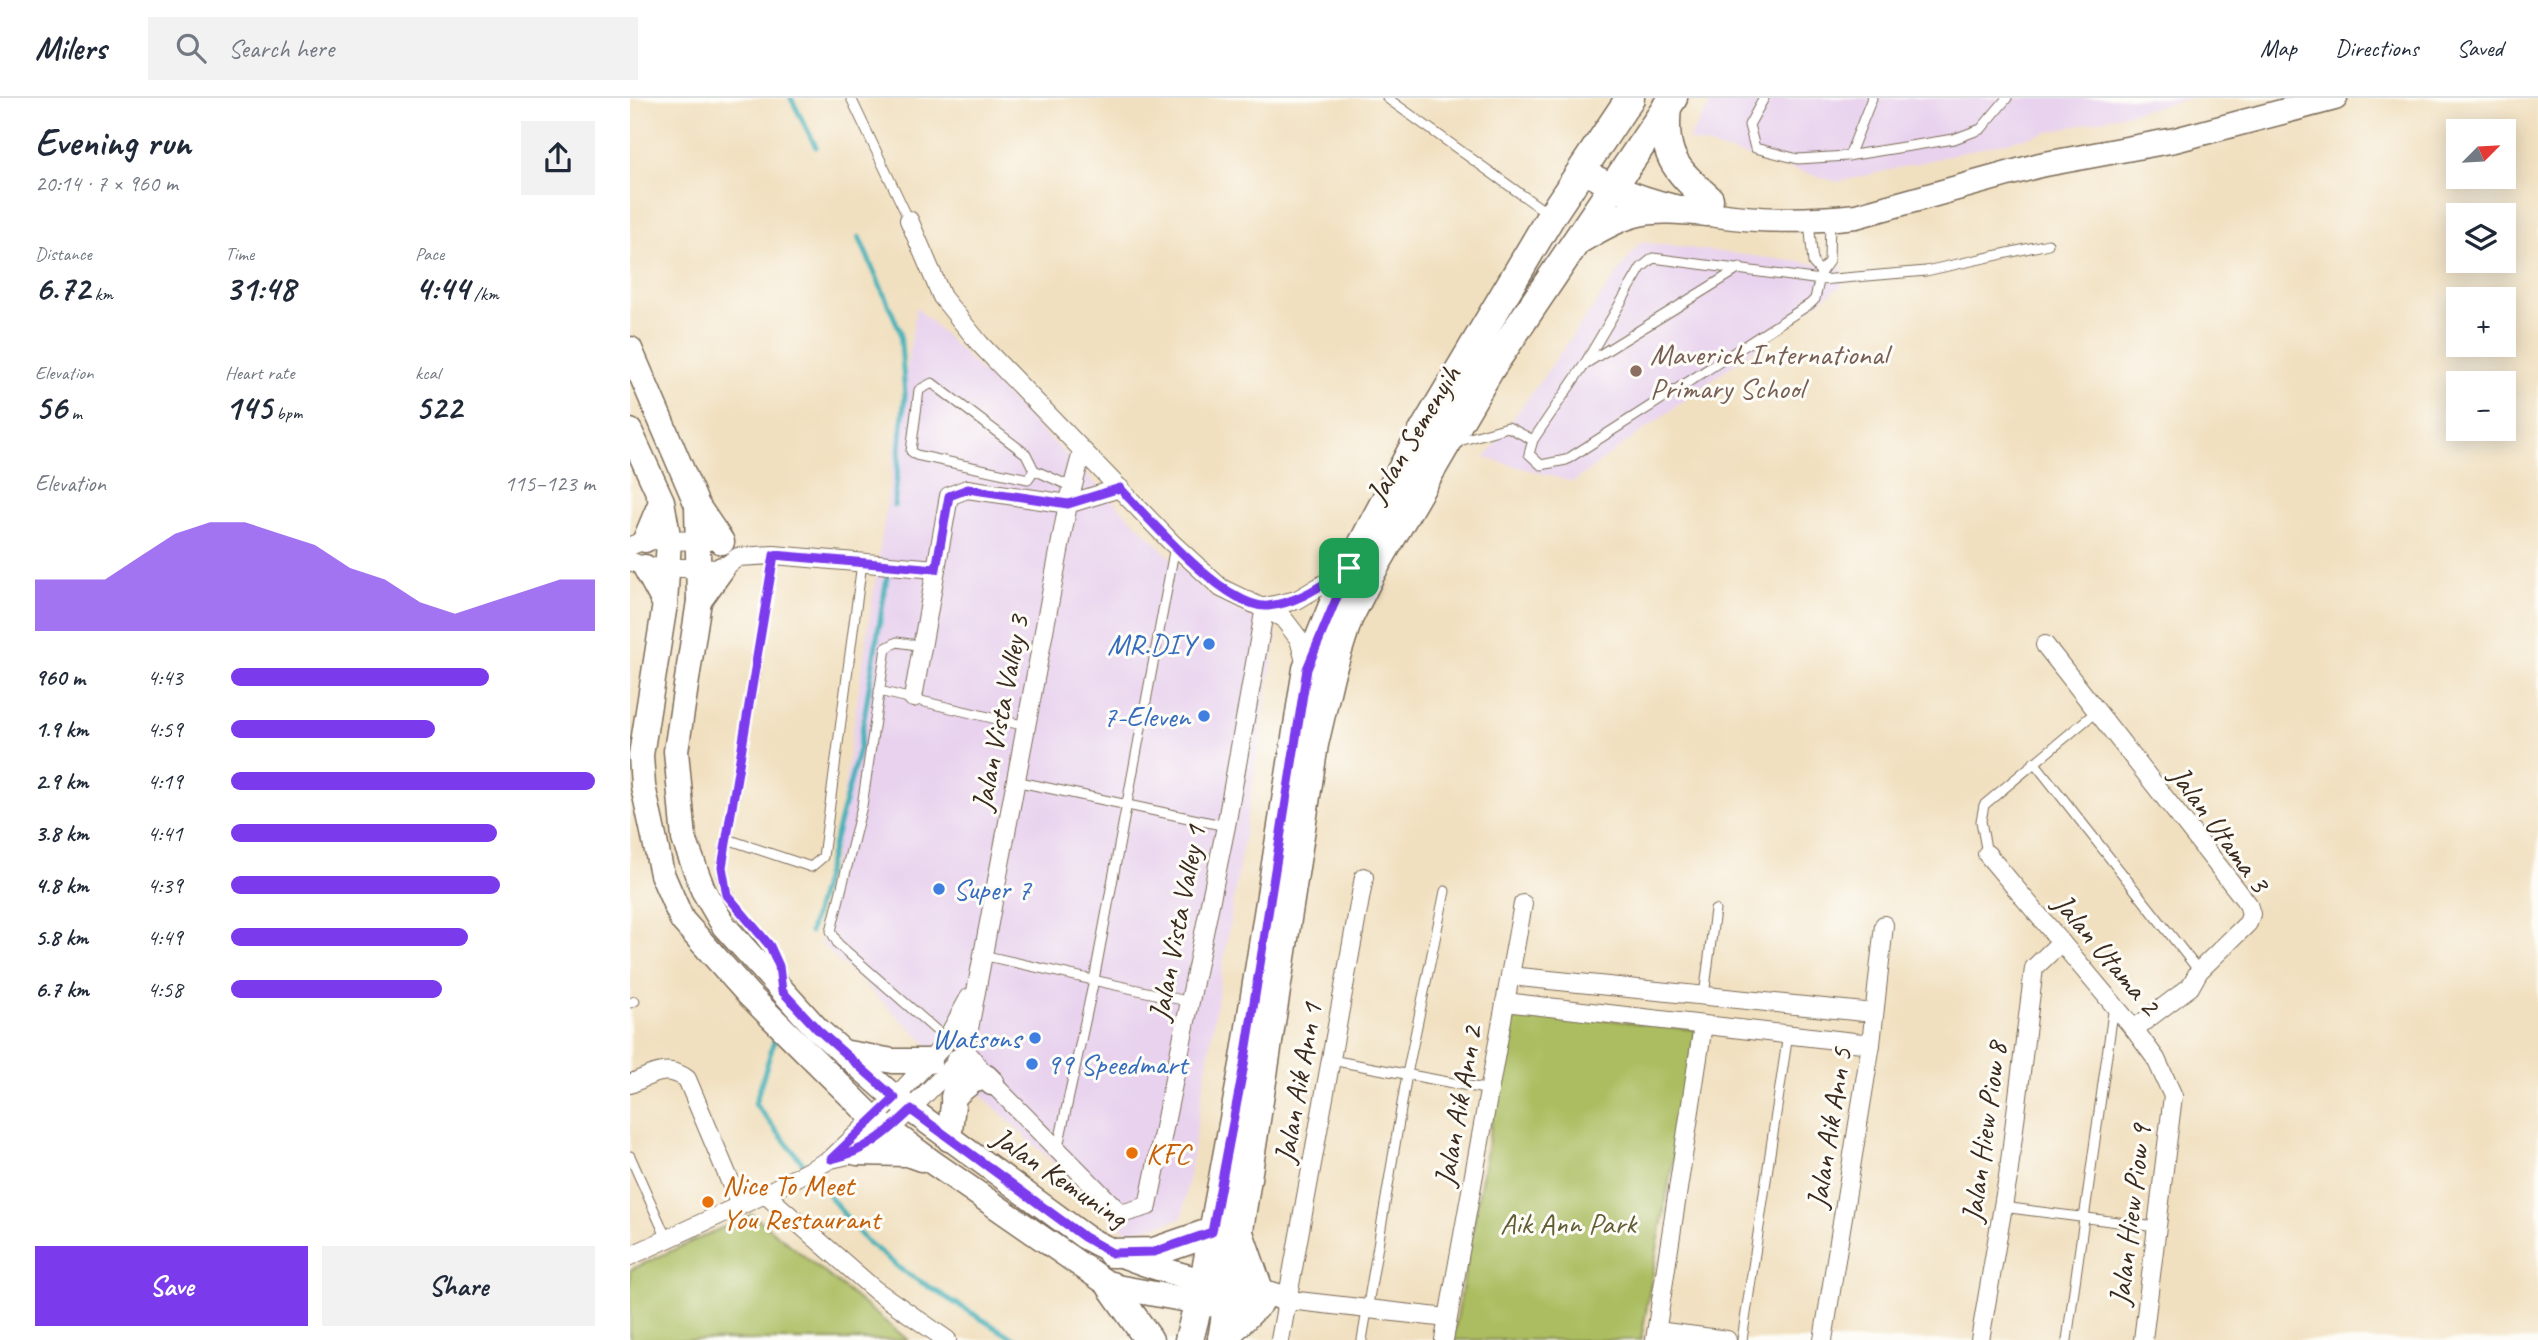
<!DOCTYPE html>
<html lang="en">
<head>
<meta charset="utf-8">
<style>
	body { margin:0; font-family:Caveat,sans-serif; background:#f2f2f3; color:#1f2937; height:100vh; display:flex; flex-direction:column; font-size:26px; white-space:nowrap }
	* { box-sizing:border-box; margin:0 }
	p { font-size:23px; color:#747a83 }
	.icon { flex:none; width:38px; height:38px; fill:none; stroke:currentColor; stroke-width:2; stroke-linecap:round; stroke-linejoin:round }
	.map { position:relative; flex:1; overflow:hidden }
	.sheet { display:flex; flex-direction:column; background:#fff; width:630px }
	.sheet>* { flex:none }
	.needle { width:46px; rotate:66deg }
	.fabs { position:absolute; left:1816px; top:21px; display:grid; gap:14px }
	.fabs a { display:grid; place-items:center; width:70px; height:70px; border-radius:0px; background:#fff; box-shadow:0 4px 18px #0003; font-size:35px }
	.pin { position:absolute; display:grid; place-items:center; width:60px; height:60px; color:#fff; margin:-30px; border-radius:14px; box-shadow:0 4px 10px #0006 }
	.round { display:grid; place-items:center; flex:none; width:74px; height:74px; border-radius:0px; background:#f2f2f3 }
	.overview { display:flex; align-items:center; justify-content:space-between; height:119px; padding:0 35px }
	h1 { font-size:38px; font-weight:700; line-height:52px }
	.figures { display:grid; grid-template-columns:repeat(3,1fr); gap:10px; height:119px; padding:7px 35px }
	.figures div { display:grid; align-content:center }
	.figures b { font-size:35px; font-weight:700 }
	.figures small { font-size:19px; font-weight:400 }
	.figures p { font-size:19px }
	.chart { height:196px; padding:14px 35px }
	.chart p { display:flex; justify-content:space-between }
	.chart svg { width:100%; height:126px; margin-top:7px; fill:#7c3aed; opacity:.7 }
	.action { display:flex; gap:14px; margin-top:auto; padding:14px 35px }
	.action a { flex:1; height:80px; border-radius:0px; background:#7c3aed; color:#fff; font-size:28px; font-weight:700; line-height:80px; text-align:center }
	.action a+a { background:#f2f2f3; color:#1f2937 }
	ul { padding:0 35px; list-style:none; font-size:23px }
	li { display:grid; grid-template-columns:112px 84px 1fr; align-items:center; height:52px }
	li i { height:18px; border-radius:9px; background:#7c3aed }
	header { display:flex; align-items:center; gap:42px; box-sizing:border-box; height:98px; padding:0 35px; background:#fff; border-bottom:2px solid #e0e1e3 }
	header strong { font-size:33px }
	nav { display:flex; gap:38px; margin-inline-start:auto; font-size:24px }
	.search { width:490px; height:63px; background:#f2f2f3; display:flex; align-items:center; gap:18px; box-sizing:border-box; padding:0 24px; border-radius:0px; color:#747a83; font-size:26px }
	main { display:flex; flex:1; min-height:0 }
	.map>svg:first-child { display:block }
	.built { fill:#e8d2ee }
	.green { fill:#abbd61; stroke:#737440; stroke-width:2 }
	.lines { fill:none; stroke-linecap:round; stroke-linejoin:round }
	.stream { stroke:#3fb0b8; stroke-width:5 }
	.lane-casing { stroke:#7b6a57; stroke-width:11 }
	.street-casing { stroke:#7b6a57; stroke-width:20 }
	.secondary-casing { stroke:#7b6a57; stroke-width:27 }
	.primary-casing { stroke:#7b6a57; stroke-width:31 }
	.lane { stroke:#fff; stroke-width:9 }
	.street { stroke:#fff; stroke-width:18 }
	.secondary { stroke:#fff; stroke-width:24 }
	.primary { stroke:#fff; stroke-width:28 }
	.route-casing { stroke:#fff; stroke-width:14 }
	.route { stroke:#7c3aed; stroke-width:9 }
	.education-dot { fill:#8d6e63; stroke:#fdfcf7; stroke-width:2.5 }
	.shop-dot { fill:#3f7fe0; stroke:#fdfcf7; stroke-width:2.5 }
	.food-dot { fill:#e8710a; stroke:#fdfcf7; stroke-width:2.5 }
	.labels { text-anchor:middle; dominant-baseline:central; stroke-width:6; stroke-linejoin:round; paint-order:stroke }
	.education-label { font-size:30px; fill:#785e54; stroke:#fdfcf7; text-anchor:start }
	.street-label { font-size:30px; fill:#3b2a1e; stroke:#fdfcf7 }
	.shop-label { font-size:30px; fill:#366cbe; stroke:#fdfcf7; text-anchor:end }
	.food-label { font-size:30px; fill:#c56008; stroke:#fdfcf7; text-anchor:start }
	.park-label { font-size:30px; fill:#625d35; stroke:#fdfcf7 }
</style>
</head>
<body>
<header>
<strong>Milers</strong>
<div class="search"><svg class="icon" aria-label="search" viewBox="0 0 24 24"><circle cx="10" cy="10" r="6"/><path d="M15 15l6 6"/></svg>Search here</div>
<nav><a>Map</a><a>Directions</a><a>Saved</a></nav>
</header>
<main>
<section class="sheet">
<div class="overview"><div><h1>Evening run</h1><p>20:14 · 7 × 960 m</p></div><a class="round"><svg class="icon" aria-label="share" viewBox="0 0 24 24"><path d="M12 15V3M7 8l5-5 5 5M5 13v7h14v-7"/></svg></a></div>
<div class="figures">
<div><p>Distance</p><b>6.72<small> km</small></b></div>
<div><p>Time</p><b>31:48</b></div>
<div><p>Pace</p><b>4:44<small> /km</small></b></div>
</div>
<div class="figures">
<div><p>Elevation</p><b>56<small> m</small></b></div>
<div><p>Heart rate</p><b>145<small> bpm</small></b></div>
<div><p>kcal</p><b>522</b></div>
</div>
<div class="chart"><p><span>Elevation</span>115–123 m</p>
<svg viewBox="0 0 160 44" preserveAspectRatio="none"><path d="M0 44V26L10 26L20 26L30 18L40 10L50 6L60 6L70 10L80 14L90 22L100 26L110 34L120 38L130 34L140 30L150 26L160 26V44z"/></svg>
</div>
<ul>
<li><b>960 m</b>4:43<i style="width:71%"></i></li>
<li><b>1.9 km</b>4:59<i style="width:56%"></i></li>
<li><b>2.9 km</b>4:19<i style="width:100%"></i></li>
<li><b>3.8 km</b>4:41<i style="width:73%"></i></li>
<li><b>4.8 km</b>4:39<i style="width:74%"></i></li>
<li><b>5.8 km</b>4:49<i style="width:65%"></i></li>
<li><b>6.7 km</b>4:58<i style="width:58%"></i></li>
</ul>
<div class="action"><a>Save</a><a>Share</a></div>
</section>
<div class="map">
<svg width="1908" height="1242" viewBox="0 0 1908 1242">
	<rect width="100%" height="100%" fill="#fdfcf7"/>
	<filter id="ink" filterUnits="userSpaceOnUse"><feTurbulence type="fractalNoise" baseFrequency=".0143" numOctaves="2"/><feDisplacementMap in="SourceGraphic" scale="14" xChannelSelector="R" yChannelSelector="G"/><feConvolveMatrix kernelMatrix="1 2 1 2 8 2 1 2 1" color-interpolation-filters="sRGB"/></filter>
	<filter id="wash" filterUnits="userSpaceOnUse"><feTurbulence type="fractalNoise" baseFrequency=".00686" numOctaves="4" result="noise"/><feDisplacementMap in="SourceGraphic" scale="28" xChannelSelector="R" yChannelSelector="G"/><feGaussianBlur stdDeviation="1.57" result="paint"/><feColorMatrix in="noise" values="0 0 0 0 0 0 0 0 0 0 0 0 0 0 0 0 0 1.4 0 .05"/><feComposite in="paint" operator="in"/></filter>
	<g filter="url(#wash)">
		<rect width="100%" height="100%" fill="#f1e0c0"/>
		<g class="built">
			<polygon points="1084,0 1563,0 1208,84 1058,42"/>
			<polygon points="1010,144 1212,169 1213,186 943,384 855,360"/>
			<polygon points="286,209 577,495 647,534 552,1120 498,1135 191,846"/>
		</g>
		<g class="green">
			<polygon points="895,912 1066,932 1011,1242 823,1242 878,932 883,923"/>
			<polygon points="122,1116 278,1242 0,1242 0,1172"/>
		</g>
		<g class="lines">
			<g class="stream">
				<polyline points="161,0 186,49"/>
				<polyline points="229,139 270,233 275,297 264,408"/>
				<polyline points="180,834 229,651 257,479"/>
				<polyline points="145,940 125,1006 234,1141 273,1173 386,1242"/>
			</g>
		</g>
	</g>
	<g filter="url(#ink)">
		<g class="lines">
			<defs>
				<g id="lane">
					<polyline points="221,0 279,122"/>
					<polyline points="757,0 920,117"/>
					<polyline points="1134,0 1119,27 1125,50 1168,61 1217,58 1324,41 1351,31 1377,0"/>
					<polyline points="1219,58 1242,0"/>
					<polyline points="1200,121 1199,163 1191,174 1185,201 1180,206 936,362 911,367 899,356 903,342 954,267 1011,170 1023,160 1191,182 1296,173 1418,146"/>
					<polyline points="1179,123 1183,165 1191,174"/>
					<polyline points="955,266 1110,170"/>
					<polyline points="826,344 878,329 903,342"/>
					<polyline points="404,372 398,381 286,357 281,353 289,292 302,285 396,356 404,372 442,389"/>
					<polyline points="144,457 97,741 181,769 193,759 232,465"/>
					<polyline points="293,548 267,544 256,550 232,708 201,833 208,846 316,941"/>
					<polyline points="249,593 396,628"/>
					<polyline points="1404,664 1569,873"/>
					<polyline points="385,683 596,728"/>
					<path d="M97,741C95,750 92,760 92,768C90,816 145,837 150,882"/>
					<polyline points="1357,756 1351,723 1354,707 1467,613"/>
					<polyline points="352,857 561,904"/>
					<polyline points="1074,898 1085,812"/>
					<polyline points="0,905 5,903"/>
					<polyline points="701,962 860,992"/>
					<polyline points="428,1049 464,882 545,448"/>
					<polyline points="0,1058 37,1141"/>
					<polyline points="1373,1109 1526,1129"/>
					<polyline points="732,1242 777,976 815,793"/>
					<polyline points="1112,1242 1158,936"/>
					<polyline points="1437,1242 1484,907"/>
				</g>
				<g id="street">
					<polyline points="279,122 312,199 350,246 541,444 591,490 653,520 669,541 677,571"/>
					<polyline points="0,448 15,442 79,443"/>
					<polyline points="0,463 15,469 92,471 108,459 144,457 306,471"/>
					<polyline points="635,509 667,502 717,472"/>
					<polyline points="1415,547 1618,806 1621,816 1618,825 1569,873 1560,889 1504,931"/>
					<polyline points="283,600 319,398 337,391 438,406 490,390"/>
					<polyline points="1357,756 1504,931 1526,961 1543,998 1513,1242"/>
					<polyline points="880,878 1244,915"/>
					<polyline points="875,904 1241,946"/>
					<polyline points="335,952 362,985 491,1116 518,1108 596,728 635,509"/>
					<path d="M0,986C21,977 36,966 57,981L110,1107"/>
					<polyline points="201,1061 265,1000 313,948 339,900"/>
					<polyline points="135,1096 245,1192 317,1242"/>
					<polyline points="0,1158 135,1096 201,1061 227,1055 259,1033 328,963 335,952 438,406 452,354"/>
					<polyline points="659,1202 817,1220"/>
					<polyline points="1027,1233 1097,1242"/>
					<polyline points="650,1242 734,779"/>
					<polyline points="814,1242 893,806"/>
					<polyline points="1025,1242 1073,927"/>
					<polyline points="1193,1242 1241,946 1254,827"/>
					<polyline points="1350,1242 1378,1079 1404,870 1431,844"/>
				</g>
				<g id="secondary">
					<path d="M952,72C1032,120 1135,128 1226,118L1410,67L1545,42L1705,0"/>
					<path d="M0,251L67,407L69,503L46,653L54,741L73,792L94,828L187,931L265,1000L455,1139C491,1160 532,1172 573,1183C602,1190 631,1191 659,1202"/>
					<polyline points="0,333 32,403 39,443 35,506 11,657 13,688 32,776 52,822 119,897 243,1020 302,1064 481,1188 585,1207"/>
					<polyline points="69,410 92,444"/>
					<polyline points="15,442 31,404"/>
					<polyline points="15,469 35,506"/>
					<polyline points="69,503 92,471"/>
					<polyline points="218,955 263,963 300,963"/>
					<polyline points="323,999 342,983 356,979 362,985"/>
					<polyline points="319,1041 328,963"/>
					<polyline points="227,1055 277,1056 291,1061"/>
				</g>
				<g id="primary">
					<path d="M1037,8C1032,56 1043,70 1079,101"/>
					<path d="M950,141C1004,109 1016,109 1077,114"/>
					<polyline points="610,1138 629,1192"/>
					<polyline points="482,1155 524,1154 582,1134"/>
					<polyline points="481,1188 519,1242"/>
					<polyline points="592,1241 629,1204"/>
					<polyline points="559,1242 574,1183 614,967 677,571 713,483 781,354 921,118 1000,0"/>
					<polyline points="592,1242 684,646 700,577 718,521 742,473 860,271 1043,0"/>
				</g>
			</defs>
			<use href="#lane" class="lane-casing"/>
			<use href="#street" class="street-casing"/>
			<use href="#secondary" class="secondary-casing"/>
			<use href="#primary" class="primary-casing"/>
			<use href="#lane" class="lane"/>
			<use href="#street" class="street"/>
			<use href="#secondary" class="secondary"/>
			<use href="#primary" class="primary"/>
		</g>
	</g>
	<g class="lines" filter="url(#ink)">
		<defs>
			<path id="route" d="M490,390C518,420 597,512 638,508C669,505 693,486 719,470L677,571L614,967L582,1134L524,1154L482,1155L454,1139L281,1012C255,1037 236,1053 201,1061L265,1000L187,931L152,893L149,868L140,848L97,797L92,769L144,457L306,471L319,398L338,391L438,406Z"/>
		</defs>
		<use href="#route" class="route-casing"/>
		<use href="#route" class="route"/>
	</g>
	<circle class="education-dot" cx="1006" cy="273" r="7"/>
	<g class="shop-dot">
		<circle cx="579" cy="546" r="7"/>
		<circle cx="574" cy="618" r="7"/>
		<circle cx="309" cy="791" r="7"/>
		<circle cx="405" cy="940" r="7"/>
		<circle cx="402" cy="966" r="7"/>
	</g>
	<g class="food-dot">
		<circle cx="502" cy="1055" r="7"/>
		<circle cx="78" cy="1104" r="7"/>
	</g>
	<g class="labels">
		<g class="education-label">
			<text x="1020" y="256">Maverick International<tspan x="1020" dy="34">Primary School</tspan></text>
		</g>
		<g class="street-label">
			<text transform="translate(783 336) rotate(-59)">Jalan Semenyih</text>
			<text transform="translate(370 615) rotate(-79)">Jalan Vista Valley 3</text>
			<text transform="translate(1590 731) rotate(54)">Jalan Utama 3</text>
			<text transform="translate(547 825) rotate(-79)">Jalan Vista Valley 1</text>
			<text transform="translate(1477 856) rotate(50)">Jalan Utama 2</text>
			<text transform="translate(668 985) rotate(-80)">Jalan Aik Ann 1</text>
			<text transform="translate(828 1008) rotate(-80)">Jalan Aik Ann 2</text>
			<text transform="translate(1199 1030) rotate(-81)">Jalan Aik Ann 5</text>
			<text transform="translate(1354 1034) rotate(-82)">Jalan Hiew Piow 8</text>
			<text transform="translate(430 1079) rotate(34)">Jalan Kemuning</text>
			<text transform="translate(1500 1117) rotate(-83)">Jalan Hiew Piow 9</text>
		</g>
		<g class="shop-label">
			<text x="565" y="546">MR.DIY</text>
			<text x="560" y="618">7-Eleven</text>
			<text x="323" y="791" text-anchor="start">Super 7</text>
			<text x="391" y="940">Watsons</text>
			<text x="416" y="966" text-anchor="start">99 Speedmart</text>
		</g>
		<g class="food-label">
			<text x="516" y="1055">KFC</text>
			<text x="92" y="1087">Nice To Meet<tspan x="92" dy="34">You Restaurant</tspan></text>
		</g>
		<g class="park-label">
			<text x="938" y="1125">Aik Ann Park</text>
		</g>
	</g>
</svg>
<div class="fabs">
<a><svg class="needle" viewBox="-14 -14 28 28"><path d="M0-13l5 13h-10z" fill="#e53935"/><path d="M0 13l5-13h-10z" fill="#747a83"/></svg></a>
<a><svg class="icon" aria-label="layers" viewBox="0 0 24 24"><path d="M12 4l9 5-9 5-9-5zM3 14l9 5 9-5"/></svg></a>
<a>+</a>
<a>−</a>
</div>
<div class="pin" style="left:719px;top:470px;background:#1e9e55"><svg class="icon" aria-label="arrive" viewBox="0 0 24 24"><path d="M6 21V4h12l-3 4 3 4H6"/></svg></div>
</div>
</main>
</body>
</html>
